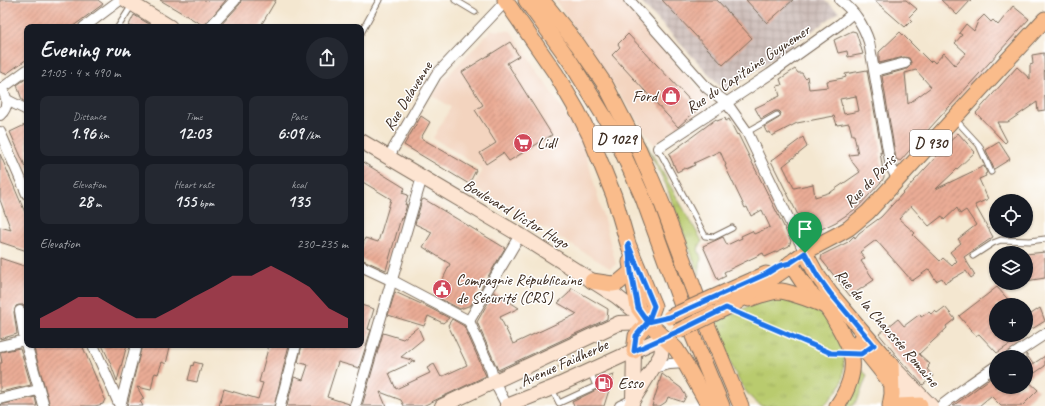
<!DOCTYPE html>
<html lang="en">
<head>
<meta charset="utf-8">
<style>
	body { margin:0; font-family:Caveat,sans-serif; background:#242831; color:#f1f3f6; height:100vh; display:flex; flex-direction:column; font-size:15px; white-space:nowrap }
	* { box-sizing:border-box; margin:0 }
	p { font-size:13px; color:#9ea1a6 }
	.icon { flex:none; width:22px; height:22px; fill:none; stroke:currentColor; stroke-width:2; stroke-linecap:round; stroke-linejoin:round }
	.map { position:relative; flex:1; overflow:hidden }
	.sheet { position:absolute; left:24px; top:24px; width:340px; height:324px; display:flex; flex-direction:column; background:#171b24; border-radius:8px; box-shadow:0 1px 3px #0004 }
	.sheet>* { flex:none }
	.controls { position:absolute; left:989px; top:194px; display:grid; gap:8px }
	.controls a { display:grid; place-items:center; width:44px; height:44px; border-radius:50%; background:#171b24; box-shadow:0 1px 3px #0004; font-size:20px }
	.pin { position:absolute; display:grid; place-items:center; width:34px; height:34px; color:#fff; margin:-41px -17px; border-radius:50% 50% 50% 0; rotate:-45deg; box-shadow:0 0 4px #0007 }
	.pin .icon { rotate:45deg }
	.round { display:grid; place-items:center; flex:none; width:42px; height:42px; border-radius:21px; background:#242831 }
	.headline { display:flex; align-items:center; justify-content:space-between; height:68px; padding:0 16px }
	h1 { font-size:22px; font-weight:800; line-height:30px }
	.figures { display:grid; grid-template-columns:repeat(3,1fr); gap:6px; height:68px; padding:4px 16px }
	.figures div { display:grid; align-content:center; border-radius:8px; background:#242831; text-align:center }
	.figures b { font-size:17px; font-weight:800 }
	.figures small { font-size:11px; font-weight:400 }
	.figures p { font-size:11px }
	.chart { height:112px; padding:8px 16px }
	.chart p { display:flex; justify-content:space-between }
	.chart svg { width:100%; height:72px; margin-top:4px; fill:#d1495b; opacity:.7 }
	.map>svg:first-child { display:block }
	.built { fill:#f3d4bf }
	.industrial { fill:url(#industrial-grid) }
	.grass { fill:url(#grass-tufts); stroke:#7a7a46 }
	.building { fill:url(#building-hatch); fill-rule:evenodd }
	.lines { fill:none; stroke-linecap:round; stroke-linejoin:round }
	.lane-casing { stroke:#7c6c5c; stroke-width:7 }
	.street-casing { stroke:#7c6c5c; stroke-width:12 }
	.secondary-casing { stroke:#7c6c5c; stroke-width:16 }
	.primary-casing { stroke:#7c6c5c; stroke-width:17 }
	.path { stroke:#7c6c5c; stroke-width:2; stroke-dasharray:1 3; stroke-linecap:butt }
	.lane { stroke:#fff; stroke-width:5 }
	.street { stroke:#fff; stroke-width:10 }
	.secondary { stroke:#fde4d1; stroke-width:14 }
	.primary { stroke:#fabc8b; stroke-width:15 }
	.primary-bridge-casing { stroke:#7c6c5c; stroke-width:17; stroke-linecap:butt }
	.primary-bridge { stroke:#fabc8b; stroke-width:15 }
	.route-casing { stroke:#fff; stroke-width:8 }
	.route { stroke:#1a73e8; stroke-width:5 }
	.labels { text-anchor:middle; dominant-baseline:central; stroke-width:3; stroke-linejoin:round; paint-order:stroke }
	.shield { fill:#fff; stroke:#766a62; stroke-width:1 }
	.shield-label { font-size:15px; font-weight:bold; fill:#3b2a1e }
	.street-label { font-size:16px; fill:#3b2a1e; stroke:#fff }
	.poi-label { font-size:16px; fill:#3b2a1e; stroke:#fff; text-anchor:start }
</style>
</head>
<body>
<div class="map">
<svg width="1045" height="406" viewBox="0 0 1045 406">
	<defs>
		<pattern id="industrial-grid" width="8" height="8" patternUnits="userSpaceOnUse"><rect width="8" height="8" fill="#cfc0bb"/><path d="M0 4h8M4 0v8" fill="none" stroke="#b3a5a0"/></pattern>
		<pattern id="grass-tufts" width="24" height="20" patternUnits="userSpaceOnUse"><rect width="24" height="20" fill="#b9cb6e"/><path d="M3 7l-1-3M5 7V3M7 7l1-3M15 17l-1-3M17 17v-4M19 17l1-3" fill="none" stroke="#a0ae5f"/></pattern>
		<pattern id="building-hatch" width="6" height="6" patternUnits="userSpaceOnUse"><rect width="6" height="6" fill="#eaac95"/><path d="M-1 1l2-2M0 6l6-6M5 7l2-2" fill="none" stroke="#bf8c79"/></pattern>
	</defs>
	<rect width="100%" height="100%" fill="#fff"/>
	<filter id="ink" filterUnits="userSpaceOnUse"><feTurbulence type="fractalNoise" baseFrequency=".025" numOctaves="2"/><feDisplacementMap in="SourceGraphic" scale="8" xChannelSelector="R" yChannelSelector="G"/><feConvolveMatrix kernelMatrix="1 2 1 2 8 2 1 2 1" color-interpolation-filters="sRGB"/></filter>
	<filter id="wash" filterUnits="userSpaceOnUse"><feTurbulence type="fractalNoise" baseFrequency=".012" numOctaves="4" result="noise"/><feDisplacementMap in="SourceGraphic" scale="16" xChannelSelector="R" yChannelSelector="G"/><feGaussianBlur stdDeviation="0.9" result="paint"/><feColorMatrix in="noise" values="0 0 0 0 0 0 0 0 0 0 0 0 0 0 0 0 0 1.4 0 .05"/><feComposite in="paint" operator="in"/></filter>
	<g filter="url(#wash)">
		<rect width="100%" height="100%" fill="#f4e7d0"/>
		<g class="built">
			<polygon points="555,0 620,0 712,104 654,145"/>
			<polygon points="491,30 511,31 582,139 616,264 610,268 473,186 483,169 433,138 451,107 433,96 440,84"/>
		</g>
		<polygon class="industrial" points="639,0 824,0 839,12 726,92"/>
		<g class="grass">
			<polygon points="637,128 702,241 698,249 701,258 699,275 666,185"/>
			<path d="M776,298C789,300 801,300 812,306C825,314 837,331 842,345C845,352 844,374 842,382C838,391 830,399 823,406H761C737,391 725,348 715,323C735,312 754,303 776,298Z"/>
			<polygon points="859,368 867,375 859,397 853,406 845,406 858,383"/>
		</g>
		<g id="blocks">
			<g class="building">
				<polygon points="0,0 98,0 103,4 72,27 27,27 27,59 6,74 0,72"/>
				<polygon points="160,0 226,0 204,26"/>
				<polygon points="241,0 276,0 260,27 219,27 240,4"/>
				<polygon points="662,0 717,0 752,38 723,65"/>
				<polygon points="746,0 793,0 767,23"/>
				<polygon points="874,0 906,0 917,9 909,17 912,20 905,27"/>
				<polygon points="941,0 971,0 957,15"/>
				<path d="M1013,6L1029,19L900,161L896,159L882,76L907,69L911,65V62L909,58L904,57L879,63V52L900,32L930,62L932,60L935,63L944,53L955,65L966,53L955,43L962,35L959,33L966,24L974,31L978,21L984,15L991,22L993,20L998,25ZM916,70L931,87L908,104L905,73Z"/>
				<polygon points="134,15 154,27 128,27"/>
				<polygon points="852,31 856,32 863,54 848,57 847,51 838,53 834,40"/>
				<polygon points="628,34 698,109 678,127 612,55 620,47 618,44"/>
				<polygon points="510,42 519,56 507,63 552,135 509,161 503,153 486,164 480,153 496,143 475,110 483,105 462,72"/>
				<polygon points="1044,53 1045,110 1038,111 1037,102 1008,122 997,122 1007,141 1005,143 976,113 1017,67 1030,79 1030,65 1033,64 1032,55"/>
				<path d="M795,69L798,73H802L805,78L807,76L809,89L828,87L827,81L843,78L846,77L845,74L867,70L882,153L880,152L884,177L882,181L857,208L836,222L811,234L807,233L771,161L803,137L807,147L783,166L794,188L813,184L815,197L831,192L860,172L853,163L849,155L858,154L854,135H852L849,123L837,125L834,116L797,123L772,136L770,132L767,133L764,127L779,118L781,113L779,111H775L761,119L755,108L780,96L777,86L782,85L780,79ZM856,96L859,111L844,114L840,99Z"/>
				<polygon points="27,78 27,103 22,100 17,85"/>
				<polygon points="421,116 430,122 421,138 476,170 469,184 404,145"/>
				<polygon points="725,118 726,121 729,119 737,135 738,134 791,241 789,246 765,257 763,253 724,272 726,276 718,280 703,246 723,237 727,245 742,238 741,236 752,231 754,234 770,227 762,210 751,216 747,207 745,208 725,166 726,165 720,151 694,163 695,165 686,169 685,168 677,172 669,154 716,119 717,121"/>
				<polygon points="27,124 27,170 10,132"/>
				<path d="M958,133L975,152L936,189L984,166L987,173L985,174L986,176L979,179L988,199L975,205L993,237L964,257L975,275L971,278L966,271L945,283L942,278L936,281L929,269L912,281L876,240L860,252L865,258L861,261L874,280L850,296L821,259L822,255L848,242L854,236L855,238L859,233L881,217ZM911,206L929,226L942,216L944,220L957,208L960,214L966,210L976,225L958,239L961,243L950,252L957,261L952,266L943,258L940,261L913,235L915,233L899,219Z"/>
				<polygon points="999,142 1010,159 994,169 986,150"/>
				<polygon points="0,154 27,217 27,251 0,242 0,227 11,230 0,200"/>
				<polygon points="361,161 405,188 402,193 408,195 405,205 407,204 403,219 401,218 386,270 361,259 361,250 365,238 378,242 391,199 361,181"/>
				<polygon points="424,199 505,248 471,305 460,309 435,296 450,264 423,247 432,232 415,224 422,200"/>
				<polygon points="1045,252 1045,278 1026,281 1026,254"/>
				<polygon points="0,258 27,267 27,313 25,307 23,305 19,305 16,306 14,312 17,334 0,339"/>
				<polygon points="997,287 1013,305 996,305 996,335 1024,335 997,353 979,334 976,336 959,316"/>
				<polygon points="572,288 608,309 607,319 498,370 477,322 494,292 519,308 500,317 513,344 577,314 558,303 569,293"/>
				<polygon points="395,292 430,308 449,318 443,323 428,316 424,326 388,315"/>
				<polygon points="361,305 374,309 368,329 371,330 359,368 338,362 327,397 349,404 349,406 287,406 294,377 303,380 308,365 298,362 302,345 361,345"/>
				<polygon points="945,307 955,319 946,326 947,328 919,354 930,364 928,366 929,367 927,369 933,376 923,385 901,361 879,334 898,319 904,326 920,314 921,317 929,312 931,314 935,311 937,313"/>
				<polygon points="1040,308 1045,321 1032,329 1028,316"/>
				<polygon points="452,319 464,326 486,376 423,406 404,406 401,400 380,392 386,406 362,406 383,333 403,339 418,327 423,339 401,357 415,361 389,373 396,389 430,373 427,368 434,364 441,377 467,365 448,325"/>
				<polygon points="33,345 82,345 105,399 103,404 95,406 50,406"/>
				<polygon points="102,345 127,345 117,381 110,362"/>
				<polygon points="142,345 163,345 170,347 166,364 162,362 158,374 155,373 154,375 151,390 137,387 144,399 140,401 143,406 127,406"/>
				<polygon points="269,345 289,345 274,406 219,406 224,389 258,399 263,383 259,382"/>
				<polygon points="20,348 31,385 0,392 0,363 2,363 0,352"/>
				<polygon points="1026,354 1033,364 1045,356 1045,366 1026,379"/>
				<polygon points="194,362 202,364 197,382 188,380 192,365 193,366"/>
				<polygon points="614,374 604,406 574,406 572,402 598,389 600,386 599,382"/>
				<polygon points="662,374 681,388 686,396 683,402 668,397 666,402 660,406 652,406"/>
				<polygon points="995,375 996,376 996,387 1026,387 1026,379 1038,390 1022,406 1001,406 991,396 979,406 953,406"/>
				<polygon points="35,397 37,406 0,406 0,405"/>
			</g>
		</g>
	</g>
	<g filter="url(#ink)">
		<use href="#blocks" fill-opacity="0" stroke="#7c6c5c" stroke-width="1"/>
		<g class="lines">
			<defs>
				<g id="lane">
					<polyline points="455,0 475,12"/>
					<polyline points="118,27 132,5"/>
					<polyline points="361,33 379,0"/>
					<polyline points="955,119 979,145 991,172"/>
					<polyline points="747,132 777,115"/>
					<polyline points="658,148 705,236 714,237 732,228"/>
					<polyline points="973,256 993,243 1001,240 1030,241 1045,239"/>
					<polyline points="552,389 559,403 596,386 590,371"/>
				</g>
				<g id="street">
					<polyline points="629,0 707,88 726,102 747,132 805,253"/>
					<path d="M840,0C855,12 863,24 869,42L891,167L898,180"/>
					<polyline points="84,27 120,0"/>
					<polyline points="210,27 235,0"/>
					<polyline points="875,71 905,63"/>
					<path d="M0,88C8,96 9,107 0,115"/>
					<polyline points="1,89 27,70"/>
					<polyline points="7,100 27,110"/>
					<polyline points="0,132 27,194"/>
					<polyline points="658,148 770,74 840,24 853,13"/>
					<polyline points="388,158 436,75 506,1"/>
					<polyline points="361,266 395,282 469,321 491,370 494,381 507,406"/>
					<polyline points="20,311 25,340 44,406"/>
					<polyline points="469,321 520,235"/>
					<polyline points="93,345 120,406"/>
					<polyline points="0,346 25,340"/>
					<polyline points="1010,357 1045,334"/>
					<polyline points="653,368 670,364 685,363"/>
					<polyline points="0,399 38,390"/>
					<polyline points="120,406 136,345"/>
					<polyline points="280,406 296,345"/>
					<polyline points="355,406 422,177"/>
					<polyline points="620,406 633,400"/>
					<polyline points="941,406 970,384 996,366"/>
				</g>
				<g id="secondary">
					<polyline points="126,0 170,27"/>
					<polyline points="361,141 520,235 616,296 645,319"/>
					<polyline points="891,365 931,406"/>
					<polyline points="891,383 902,395 923,406"/>
					<polyline points="633,400 634,351"/>
					<polyline points="442,406 619,323 648,322"/>
					<polyline points="507,406 552,388 664,337"/>
					<polyline points="631,406 633,400 661,355 664,337"/>
				</g>
				<g id="primary">
					<polyline points="505,0 556,74 578,112 590,136 614,196 628,244 654,306 648,322 636,336 634,351"/>
					<polyline points="526,0 570,61 612,129 643,198 693,336 722,406"/>
					<polyline points="542,0 578,45 606,86 639,150 661,201 709,329 741,406"/>
					<polyline points="805,253 817,275 830,293 891,365 892,394 890,406"/>
					<polyline points="630,262 638,308 648,322 676,349 685,363 709,406"/>
					<polyline points="790,263 809,292 820,302"/>
					<polyline points="592,281 612,284 618,283 631,272"/>
					<polyline points="712,298 766,274"/>
					<path d="M749,299C758,296 771,291 781,291C789,292 822,303 827,308C833,316 849,344 851,354C856,371 847,392 837,406"/>
					<path d="M715,313L734,304L784,270C801,250 827,242 849,228C855,223 862,217 868,212L1045,19"/>
					<polyline points="858,342 891,383"/>
					<polyline points="898,406 920,405"/>
				</g>
			</defs>
			<use href="#lane" class="lane-casing"/>
			<use href="#street" class="street-casing"/>
			<use href="#secondary" class="secondary-casing"/>
			<use href="#primary" class="primary-casing"/>
			<g class="path">
				<polyline points="741,315 831,353 839,353"/>
				<polyline points="515,389 565,363 602,348"/>
			</g>
			<use href="#lane" class="lane"/>
			<use href="#street" class="street"/>
			<use href="#secondary" class="secondary"/>
			<use href="#primary" class="primary"/>
			<defs>
				<g id="primary-bridge">
					<polyline points="670,317 712,298"/>
					<polyline points="679,331 715,313"/>
				</g>
			</defs>
			<use href="#primary-bridge" class="primary-bridge-casing"/>
			<use href="#primary-bridge" class="primary-bridge"/>
		</g>
	</g>
	<g class="lines" filter="url(#ink)">
		<defs>
			<polyline id="route" points="805,253 790,263 779,266 766,274 670,317 648,322 638,308 631,272 628,244 654,306 648,322 636,336 634,351 679,331 726,308 831,353 861,354 874,345 830,293 817,275 805,253"/>
		</defs>
		<use href="#route" class="route-casing"/>
		<use href="#route" class="route"/>
	</g>
	<defs>
		<symbol id="shop-disc" viewBox="-11 -11 22 22"><circle r="9.5" fill="#d1495b" stroke="#fff"/><path d="M-5-2.5h2.3a2.7 3.5 0 0 1 5.4 0H5L5.5 6h-11ZM-1.5-2.5h3a1.5 2.3 0 0 0-3 0Z" fill="#fff"/></symbol>
		<symbol id="supermarket-disc" viewBox="-11 -11 22 22"><circle r="9.5" fill="#d1495b" stroke="#fff"/><path d="M-6-5.5h2.5l.6 2H6L4.5 2H-2.5L-4.4-4H-6ZM-1.5 3.2a1.3 1.3 0 1 0 .1 0ZM3 3.2a1.3 1.3 0 1 0 .1 0Z" fill="#fff"/></symbol>
		<symbol id="civic-disc" viewBox="-11 -11 22 22"><circle r="9.5" fill="#d1495b" stroke="#fff"/><path d="M-.6-6.5H3V-4.5H.6V-3L4-1V1h2V6H-6V1h2V-1L-.6-3ZM-1.2 2.5V6h2.4V2.5Z" fill="#fff"/></symbol>
		<symbol id="fuel-disc" viewBox="-11 -11 22 22"><circle r="9.5" fill="#d1495b" stroke="#fff"/><path d="M-5.5-6h7V0h2V4h1.3V-2.5L3-4.5l.8-.8L6-3V5H2.5V1h-1V6h-7ZM-4.2-4.7v3.2H.2V-4.7Z" fill="#fff"/></symbol>
	</defs>
	<g fill-rule="evenodd">
		<use href="#shop-disc" x="660" y="85" width="22" height="22"/>
		<use href="#supermarket-disc" x="512" y="132" width="22" height="22"/>
		<use href="#civic-disc" x="431" y="278" width="22" height="22"/>
		<use href="#fuel-disc" x="593" y="372" width="22" height="22"/>
	</g>
	<g class="labels">
		<g class="shield">
			<rect x="593" y="126" width="48" height="26" rx="3"/>
			<rect x="910" y="130" width="42" height="26" rx="3"/>
		</g>
		<g class="shield-label">
			<text x="617" y="139">D 1029</text>
			<text x="931" y="143">D 930</text>
		</g>
		<g class="street-label">
			<text transform="translate(748 69) rotate(-34)">Rue du Capitaine Guynemer</text>
			<text transform="translate(408 96) rotate(-58)">Rue Delavenne</text>
			<text transform="translate(870 181) rotate(-46)">Rue de Paris</text>
			<text transform="translate(516 214) rotate(31)">Boulevard Victor Hugo</text>
			<text transform="translate(887 328) rotate(49)">Rue de la Chaussée Romaine</text>
			<text transform="translate(564 363) rotate(-24)">Avenue Faidherbe</text>
		</g>
		<g class="poi-label">
			<text x="657" y="96" text-anchor="end">Ford</text>
			<text x="537" y="143">Lidl</text>
			<text x="456" y="280">Compagnie Républicaine<tspan x="456" dy="18">de Sécurité (CRS)</tspan></text>
			<text x="618" y="383">Esso</text>
		</g>
	</g>
</svg>
<div class="controls">
<a><svg class="icon" aria-label="locate" viewBox="0 0 24 24"><circle cx="12" cy="12" r="6"/><path d="M12 2v4M12 18v4M2 12h4M18 12h4"/></svg></a>
<a><svg class="icon" aria-label="layers" viewBox="0 0 24 24"><path d="M12 4l9 5-9 5-9-5zM3 14l9 5 9-5"/></svg></a>
<a>+</a>
<a>−</a>
</div>
<div class="pin" style="left:805px;top:253px;background:#1e9e55"><svg class="icon" aria-label="arrive" viewBox="0 0 24 24"><path d="M6 21V4h12l-3 4 3 4H6"/></svg></div>
<section class="sheet">
<div class="headline"><div><h1>Evening run</h1><p>21:05 · 4 × 490 m</p></div><a class="round"><svg class="icon" aria-label="share" viewBox="0 0 24 24"><path d="M12 15V3M7 8l5-5 5 5M5 13v7h14v-7"/></svg></a></div>
<div class="figures">
<div><p>Distance</p><b>1.96<small> km</small></b></div>
<div><p>Time</p><b>12:03</b></div>
<div><p>Pace</p><b>6:09<small> /km</small></b></div>
</div>
<div class="figures">
<div><p>Elevation</p><b>28<small> m</small></b></div>
<div><p>Heart rate</p><b>155<small> bpm</small></b></div>
<div><p>kcal</p><b>135</b></div>
</div>
<div class="chart"><p><span>Elevation</span>230–235 m</p>
<svg viewBox="0 0 160 44" preserveAspectRatio="none"><path d="M0 44V38L10 32L20 25L30 25L40 32L50 38L60 38L70 32L80 25L90 19L100 12L110 12L120 6L130 12L140 19L150 32L160 38V44z"/></svg>
</div>
</section>
</div>
</body>
</html>
